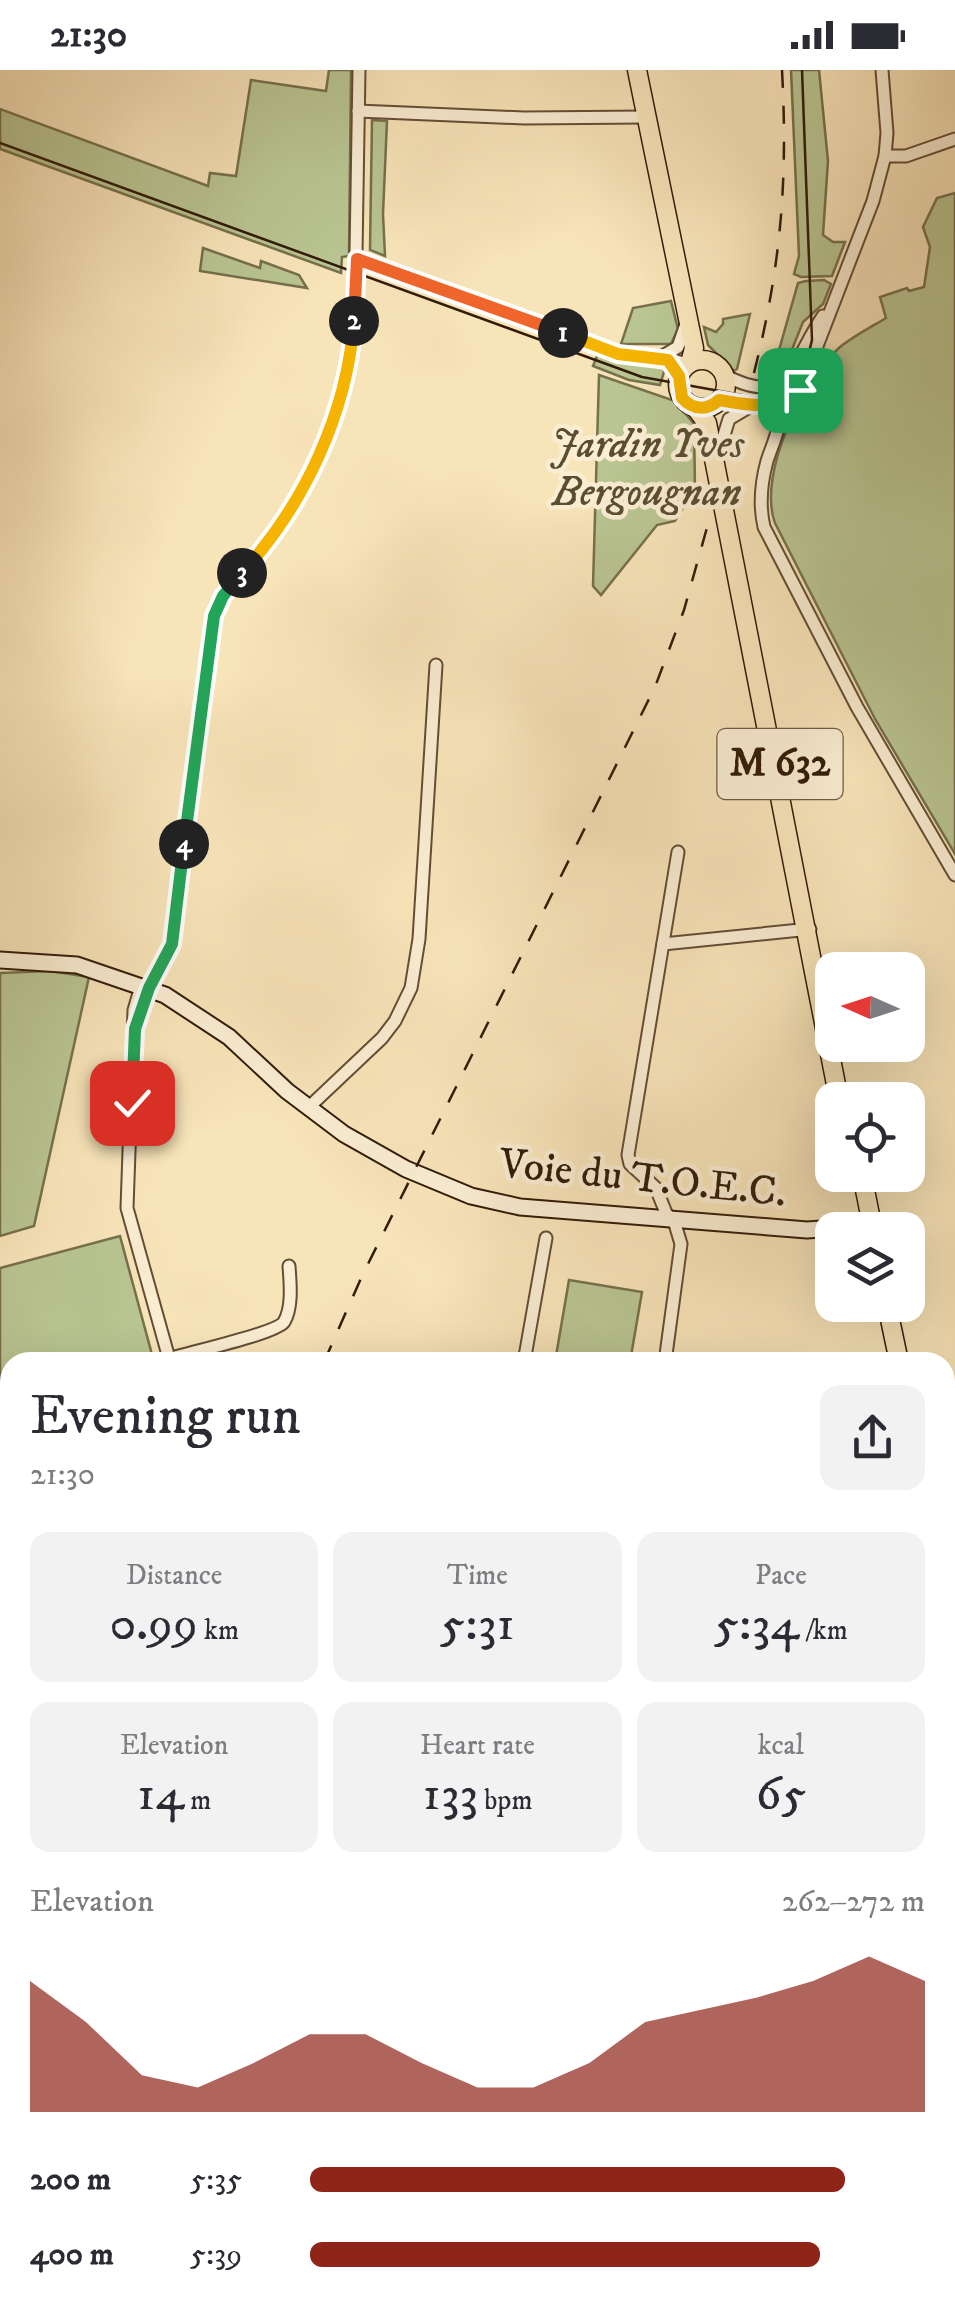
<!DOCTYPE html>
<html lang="en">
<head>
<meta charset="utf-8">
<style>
	body { margin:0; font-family:"IM FELL DW Pica",serif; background:#f2f2f3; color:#2b2b33; height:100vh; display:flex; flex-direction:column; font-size:38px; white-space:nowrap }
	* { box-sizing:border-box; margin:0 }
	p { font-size:32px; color:#7c7c81 }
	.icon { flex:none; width:55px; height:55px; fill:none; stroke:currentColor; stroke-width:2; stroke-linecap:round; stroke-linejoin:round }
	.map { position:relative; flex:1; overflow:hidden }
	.panel { position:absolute; left:0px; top:1282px; width:955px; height:962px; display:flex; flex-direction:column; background:#fff; border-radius:30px 30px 0 0; box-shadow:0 10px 40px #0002 }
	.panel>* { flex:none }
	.needle { width:65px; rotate:273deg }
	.tools { position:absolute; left:815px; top:882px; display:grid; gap:20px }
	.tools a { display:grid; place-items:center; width:110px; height:110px; border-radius:20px; background:#fff; box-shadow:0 10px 40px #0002; font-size:50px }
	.pin { position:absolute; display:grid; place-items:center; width:85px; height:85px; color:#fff; margin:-42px; border-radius:20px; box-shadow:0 5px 15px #0006 }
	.km { position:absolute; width:50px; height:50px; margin:-25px; border-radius:50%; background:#222; color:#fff; font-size:28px; line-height:50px; text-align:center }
	.round { display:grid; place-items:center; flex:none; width:105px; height:105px; border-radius:20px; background:#f2f2f3 }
	.overview { display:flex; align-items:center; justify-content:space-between; height:170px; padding:0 30px }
	h1 { font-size:55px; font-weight:600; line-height:75px }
	.figures { display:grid; grid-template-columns:repeat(3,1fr); gap:15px; height:170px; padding:10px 30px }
	.figures div { display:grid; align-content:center; border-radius:20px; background:#f2f2f3; text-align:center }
	.figures b { font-size:50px; font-weight:600 }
	.figures small { font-size:28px; font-weight:400 }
	.figures p { font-size:28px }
	.chart { height:280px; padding:20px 30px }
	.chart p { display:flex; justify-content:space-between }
	.chart svg { width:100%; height:180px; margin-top:10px; fill:#8f2418; opacity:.7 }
	ul { padding:0 30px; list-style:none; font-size:32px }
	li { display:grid; grid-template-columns:160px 120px 1fr; align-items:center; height:75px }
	li i { height:25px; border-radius:12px; background:#8f2418 }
	.status { display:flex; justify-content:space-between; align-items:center; height:70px; padding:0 50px; background:#fff; direction:ltr }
	.status svg { height:28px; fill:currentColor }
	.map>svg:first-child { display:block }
	.green { fill:#b9c592; stroke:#76704c; stroke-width:2.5 }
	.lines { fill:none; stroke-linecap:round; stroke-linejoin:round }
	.street-casing { stroke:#644d34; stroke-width:15 }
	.secondary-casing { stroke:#321b07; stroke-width:19 }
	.primary-casing { stroke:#321b07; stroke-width:21 }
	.highway-casing { stroke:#321b07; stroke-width:24 }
	.street { stroke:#faedd2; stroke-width:11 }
	.secondary { stroke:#faedd2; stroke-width:15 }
	.primary { stroke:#f8e4b9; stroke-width:18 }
	.highway { stroke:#f8e4b9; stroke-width:20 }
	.tram { stroke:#321b07; stroke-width:2.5 }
	.rail { stroke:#321b07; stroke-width:2.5; stroke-dasharray:18 18; stroke-linecap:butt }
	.split-1-casing { stroke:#fff; stroke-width:20 }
	.split-2-casing { stroke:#fff; stroke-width:20 }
	.split-3-casing { stroke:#fff; stroke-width:20 }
	.split-4-casing { stroke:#fff; stroke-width:20 }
	.split-5-casing { stroke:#fff; stroke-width:20 }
	.split-1 { stroke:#f5b400; stroke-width:12 }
	.split-2 { stroke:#f0652b; stroke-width:12 }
	.split-3 { stroke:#f5b400; stroke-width:12 }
	.split-4 { stroke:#22a559; stroke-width:12 }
	.split-5 { stroke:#22a559; stroke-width:12 }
	.labels { text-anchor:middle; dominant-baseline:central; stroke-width:9; stroke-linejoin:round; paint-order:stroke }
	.shield { fill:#faedd2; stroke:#6e5a44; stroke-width:2.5 }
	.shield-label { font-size:40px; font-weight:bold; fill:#321b07 }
	.park-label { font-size:42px; font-style:italic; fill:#5a4e31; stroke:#faedd2 }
	.street-label { font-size:42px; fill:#321b07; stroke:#faedd2 }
</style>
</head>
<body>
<div class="status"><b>21:30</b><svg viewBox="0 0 49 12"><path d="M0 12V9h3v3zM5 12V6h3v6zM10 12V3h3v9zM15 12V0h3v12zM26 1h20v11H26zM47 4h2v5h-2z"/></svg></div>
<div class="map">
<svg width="955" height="2243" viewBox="0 0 955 2243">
	<rect width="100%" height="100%" fill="#f8e4b9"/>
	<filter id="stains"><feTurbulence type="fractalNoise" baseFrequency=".002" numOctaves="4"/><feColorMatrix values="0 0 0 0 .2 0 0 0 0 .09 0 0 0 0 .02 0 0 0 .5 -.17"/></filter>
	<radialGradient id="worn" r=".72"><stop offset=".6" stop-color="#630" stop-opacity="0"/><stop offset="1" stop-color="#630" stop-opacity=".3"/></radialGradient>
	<g class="green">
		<polygon points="329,0 351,0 349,186 342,187 341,203 0,79 0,39 208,116 210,103 236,106 251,10 326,21"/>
		<polygon points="791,0 819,0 828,91 823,165 833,172 845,172 832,206 801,207 794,204 799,186"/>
		<polygon points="372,50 387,51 383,144 385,186 370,180"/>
		<path d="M955,123V784L875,649L775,453C757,405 803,309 840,277C854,266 871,257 886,248L880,227L907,218L909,221L924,217L930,177L923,157L937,128Z"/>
		<polygon points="203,178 260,198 261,191 299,205 307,218 200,201"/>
		<polygon points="806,211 824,210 831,214 823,234 803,252 783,302 770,312 798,213"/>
		<polygon points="671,231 678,259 671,274 621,274 633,238"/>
		<polygon points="750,244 737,299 734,301 708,275 704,257 716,262 723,254 723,249"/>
		<polygon points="599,281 666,295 660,315 629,310 593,296"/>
		<polygon points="599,305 675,331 694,354 695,419 675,451 657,455 601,525 593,516"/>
		<polygon points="50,901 89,907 34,1156 0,1166 0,903"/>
		<polygon points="120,1166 154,1292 10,1292 10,1370 0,1373 0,1198"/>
		<polygon points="569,1210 642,1222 630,1292 555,1292"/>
	</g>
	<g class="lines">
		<defs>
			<g id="street">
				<polyline points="358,41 524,48 646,47"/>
				<polyline points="885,86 906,86 955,69"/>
				<polyline points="357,189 618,284 661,287 688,294"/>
				<polyline points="661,287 678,277 686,254"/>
				<polyline points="667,289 679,306"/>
				<path d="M724,305C791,340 791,293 823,246"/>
				<path d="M719,330C749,335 776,342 800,320L873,131L885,86L887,63L882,0"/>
				<path d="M777,335C783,356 773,372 767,391C761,413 759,435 764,457L857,637L955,805"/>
				<polyline points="720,378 729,349 751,336"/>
				<polyline points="663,874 810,859"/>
				<polyline points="149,918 139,923 134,940 127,1138 170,1292"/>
				<polyline points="135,959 149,918 172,874 176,853 214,547 223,526 263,479 295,430 322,377 341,326 351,281 355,245 359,0"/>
				<polyline points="308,1038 382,968 395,951 411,918 419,869 436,595"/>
				<path d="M169,1289C190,1282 275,1264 284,1252C293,1237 290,1212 289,1196"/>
				<polyline points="524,1292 546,1168"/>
				<polyline points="665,1292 681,1174 675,1154 666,1143 656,1118 630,1094 628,1085 678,782"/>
				<polyline points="0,1386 10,1384"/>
				<polyline points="945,1414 955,1419"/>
				<polyline points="0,1426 10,1463"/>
				<polyline points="0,1936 10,1935"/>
				<polyline points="0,2045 10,2046"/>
				<polyline points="0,2099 10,2099"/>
				<polyline points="0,2163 6,2155 6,2135"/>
				<polyline points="0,2179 10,2183"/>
				<polyline points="945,2189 955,2187"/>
				<polyline points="170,2243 173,2235"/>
				<polyline points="728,2243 746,2235"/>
			</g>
			<g id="secondary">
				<polyline points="0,890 77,895 165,925 229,967 287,1021 344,1064 406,1099 471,1126 520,1137 807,1160 863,1156 872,1160"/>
				<polyline points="945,1537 955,1537"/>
				<polyline points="0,2119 10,2119"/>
			</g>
			<g id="primary">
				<polyline points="637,0 694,278 690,293"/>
				<circle cx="702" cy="314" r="24"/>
				<polyline points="695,337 707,353 839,1030"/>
				<polyline points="862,1105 873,1160"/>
				<polyline points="887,1235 899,1292"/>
				<polyline points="629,2243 634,2235"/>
			</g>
			<g id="highway">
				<polyline points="945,1493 955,1491"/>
				<polyline points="945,1520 955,1517"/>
				<polyline points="0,1632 10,1633"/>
				<polyline points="0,1663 10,1664"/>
			</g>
		</defs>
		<use href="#street" class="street-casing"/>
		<use href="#secondary" class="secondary-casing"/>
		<use href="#primary" class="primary-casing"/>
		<use href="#highway" class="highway-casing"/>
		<use href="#street" class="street"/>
		<use href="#secondary" class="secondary"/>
		<use href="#primary" class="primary"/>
		<use href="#highway" class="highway"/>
		<path class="tram" d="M0,73L642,307L769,330C798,323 806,297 812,270L802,0"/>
		<g class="rail">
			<path d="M754,303C781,196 788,110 782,0"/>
			<polyline points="324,1292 362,1206 655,617 684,540 708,454"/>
			<polyline points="201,2243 201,2235"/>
		</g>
	</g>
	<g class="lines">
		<defs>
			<path id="split-1" d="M563,263L618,284L668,290L679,306L682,328C693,340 707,341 719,330C749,335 776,342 800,320"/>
			<polyline id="split-2" points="354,251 357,189 563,263"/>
			<path id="split-3" d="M242,503C304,435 347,344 354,251"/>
			<polyline id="split-4" points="184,774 214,546 223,526 242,503"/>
			<polyline id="split-5" points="132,1033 135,959 149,918 172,874 184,774"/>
		</defs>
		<use href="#split-1" class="split-1-casing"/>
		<use href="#split-2" class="split-2-casing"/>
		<use href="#split-3" class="split-3-casing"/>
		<use href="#split-4" class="split-4-casing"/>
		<use href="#split-5" class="split-5-casing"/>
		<use href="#split-1" class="split-1"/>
		<use href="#split-2" class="split-2"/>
		<use href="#split-3" class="split-3"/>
		<use href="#split-4" class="split-4"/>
		<use href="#split-5" class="split-5"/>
	</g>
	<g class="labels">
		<rect class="shield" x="717.5" y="659" width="125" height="70" rx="8"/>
		<g class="shield-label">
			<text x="780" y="694">M 632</text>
		</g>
		<g class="park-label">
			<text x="647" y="375">Jardin Yves<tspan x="647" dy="48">Bergougnan</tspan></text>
		</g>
		<g class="street-label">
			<text transform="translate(643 1109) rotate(6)">Voie du T.O.E.C.</text>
		</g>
	</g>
	<rect width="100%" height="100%" filter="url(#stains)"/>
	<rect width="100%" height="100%" fill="url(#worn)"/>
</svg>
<div class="tools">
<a><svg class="needle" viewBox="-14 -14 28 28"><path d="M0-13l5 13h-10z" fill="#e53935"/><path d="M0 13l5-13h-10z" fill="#7c7c81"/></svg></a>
<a><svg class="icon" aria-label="locate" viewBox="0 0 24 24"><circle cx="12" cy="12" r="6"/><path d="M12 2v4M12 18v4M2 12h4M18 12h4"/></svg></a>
<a><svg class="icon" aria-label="layers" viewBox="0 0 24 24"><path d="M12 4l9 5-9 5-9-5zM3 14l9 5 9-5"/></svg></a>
</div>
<div class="pin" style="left:800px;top:320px;background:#1e9e55"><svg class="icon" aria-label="arrive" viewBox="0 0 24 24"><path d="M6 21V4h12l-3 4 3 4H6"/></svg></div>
<div class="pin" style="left:132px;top:1033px;background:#d93025"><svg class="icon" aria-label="check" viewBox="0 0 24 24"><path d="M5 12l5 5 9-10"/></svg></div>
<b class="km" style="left:563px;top:263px">1</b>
<b class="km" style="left:354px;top:251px">2</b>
<b class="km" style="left:242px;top:503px">3</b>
<b class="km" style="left:184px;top:774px">4</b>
<section class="panel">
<div class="overview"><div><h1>Evening run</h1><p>21:30</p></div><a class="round"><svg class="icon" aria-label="share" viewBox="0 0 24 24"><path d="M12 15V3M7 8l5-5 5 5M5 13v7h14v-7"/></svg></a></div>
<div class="figures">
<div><p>Distance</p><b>0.99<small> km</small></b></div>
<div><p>Time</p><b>5:31</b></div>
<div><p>Pace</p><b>5:34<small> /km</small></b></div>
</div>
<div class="figures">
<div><p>Elevation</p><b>14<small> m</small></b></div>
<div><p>Heart rate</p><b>133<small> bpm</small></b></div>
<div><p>kcal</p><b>65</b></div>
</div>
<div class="chart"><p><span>Elevation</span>262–272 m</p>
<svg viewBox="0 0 160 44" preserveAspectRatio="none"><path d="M0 44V12L10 22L20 35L30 38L40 32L50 25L60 25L70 32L80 38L90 38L100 32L110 22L120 19L130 16L140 12L150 6L160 12V44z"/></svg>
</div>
<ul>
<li><b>200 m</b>5:35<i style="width:87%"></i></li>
<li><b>400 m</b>5:39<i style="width:83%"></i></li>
</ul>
</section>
</div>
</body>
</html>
